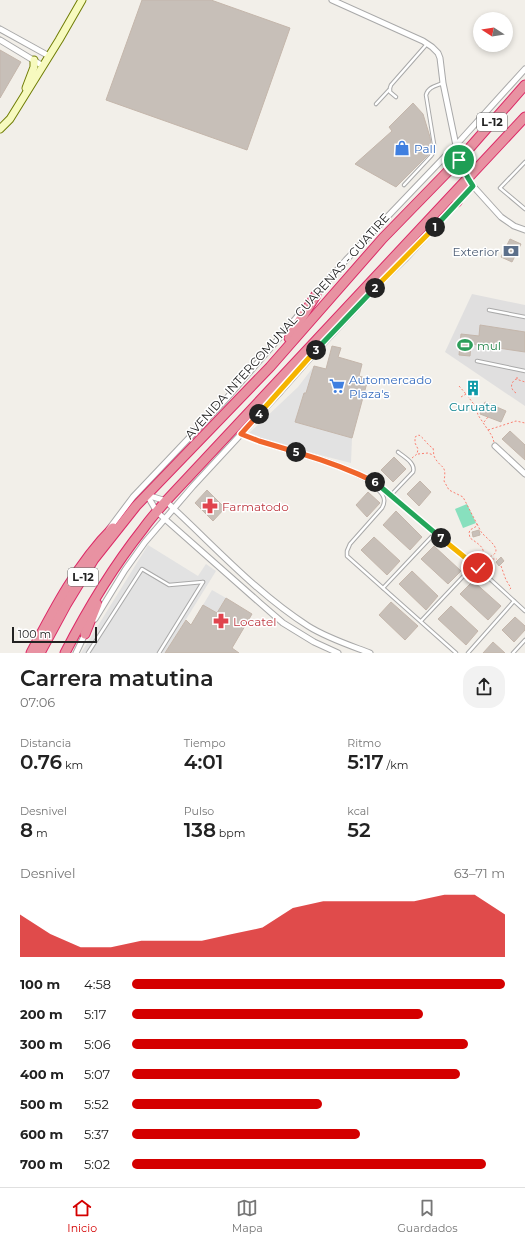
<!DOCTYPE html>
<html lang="es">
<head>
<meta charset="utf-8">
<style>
	body { margin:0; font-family:Montserrat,sans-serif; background:#f2f2f2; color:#222; height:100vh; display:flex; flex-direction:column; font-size:15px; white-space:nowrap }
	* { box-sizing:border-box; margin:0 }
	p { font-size:13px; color:#767676 }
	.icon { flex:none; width:22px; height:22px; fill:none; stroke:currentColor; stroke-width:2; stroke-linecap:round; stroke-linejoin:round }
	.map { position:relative; height:653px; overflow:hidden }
	.details { display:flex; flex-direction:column; background:#fff; flex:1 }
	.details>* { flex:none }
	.needle { width:26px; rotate:282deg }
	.fabs { position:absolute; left:473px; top:12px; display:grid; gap:8px }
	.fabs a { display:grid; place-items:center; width:40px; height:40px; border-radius:50%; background:#fff; box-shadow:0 2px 6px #0003; font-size:20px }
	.scale { position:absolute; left:12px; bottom:10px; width:85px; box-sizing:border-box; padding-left:4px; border:2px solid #222; border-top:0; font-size:11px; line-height:14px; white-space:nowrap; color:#222; -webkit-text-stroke:3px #fff; paint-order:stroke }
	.pin { position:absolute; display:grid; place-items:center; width:34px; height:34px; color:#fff; margin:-17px; border:2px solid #fff; border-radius:50%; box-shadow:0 1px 4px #0007 }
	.km { position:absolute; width:20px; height:20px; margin:-10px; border-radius:50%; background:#222; color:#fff; font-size:11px; line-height:20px; text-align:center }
	.round { display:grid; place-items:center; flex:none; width:42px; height:42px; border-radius:16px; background:#f2f2f2 }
	.overview { display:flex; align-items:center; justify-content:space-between; height:68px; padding:0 20px }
	h1 { font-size:22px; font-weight:600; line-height:30px }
	.metrics { display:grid; grid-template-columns:repeat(3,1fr); gap:6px; height:68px; padding:4px 20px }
	.metrics div { display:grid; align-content:center }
	.metrics b { font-size:20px; font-weight:600 }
	.metrics small { font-size:11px; font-weight:400 }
	.metrics p { font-size:11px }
	.chart { height:112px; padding:8px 20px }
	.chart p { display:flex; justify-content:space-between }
	.chart svg { width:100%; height:72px; margin-top:4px; fill:#d40000; opacity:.7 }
	ul { padding:0 20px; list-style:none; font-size:13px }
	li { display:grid; grid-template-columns:64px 48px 1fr; align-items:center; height:30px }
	li i { height:10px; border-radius:5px; background:#d40000 }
	.menu { display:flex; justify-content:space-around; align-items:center; height:56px; border-top:1px solid #e0e0e0; background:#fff; font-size:11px; color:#767676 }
	.menu a { display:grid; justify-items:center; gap:2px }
	.menu .current { color:#d40000 }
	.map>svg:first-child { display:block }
	.residential { fill:#e0dfdf }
	.pitch { fill:#88e0be }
	.parking { fill:#e2e2e2 }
	.building { fill:#c7bfb8; stroke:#c4b6ab }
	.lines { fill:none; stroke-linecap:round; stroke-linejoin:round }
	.lane-casing { stroke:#a9a9a9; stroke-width:4.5 }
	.street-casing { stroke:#a9a9a9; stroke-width:7 }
	.secondary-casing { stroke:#707d05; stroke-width:9 }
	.highway-casing { stroke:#dc2a67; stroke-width:11 }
	.path { stroke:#fa8072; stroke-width:1; stroke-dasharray:2 2; stroke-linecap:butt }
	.lane { stroke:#fff; stroke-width:2.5 }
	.street { stroke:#fff; stroke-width:5 }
	.secondary { stroke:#f7fabf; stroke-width:7 }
	.highway { stroke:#e892a2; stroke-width:9 }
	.split-1-casing { stroke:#fff; stroke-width:8 }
	.split-2-casing { stroke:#fff; stroke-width:8 }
	.split-3-casing { stroke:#fff; stroke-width:8 }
	.split-4-casing { stroke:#fff; stroke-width:8 }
	.split-5-casing { stroke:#fff; stroke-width:8 }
	.split-6-casing { stroke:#fff; stroke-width:8 }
	.split-7-casing { stroke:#fff; stroke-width:8 }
	.split-8-casing { stroke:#fff; stroke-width:8 }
	.split-1 { stroke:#22a559; stroke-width:5 }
	.split-2 { stroke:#f5b400; stroke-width:5 }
	.split-3 { stroke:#22a559; stroke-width:5 }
	.split-4 { stroke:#f5b400; stroke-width:5 }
	.split-5 { stroke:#f0652b; stroke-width:5 }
	.split-6 { stroke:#f0652b; stroke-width:5 }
	.split-7 { stroke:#22a559; stroke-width:5 }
	.split-8 { stroke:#f5b400; stroke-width:5 }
	.labels { text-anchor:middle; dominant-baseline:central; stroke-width:3; stroke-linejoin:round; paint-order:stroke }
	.shield { fill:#fff; stroke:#646464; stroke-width:1 }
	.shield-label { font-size:11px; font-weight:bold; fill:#222 }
	.shop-label { font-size:12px; fill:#366cbe; stroke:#fff; text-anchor:start }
	.service-label { font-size:12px; fill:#4e5e75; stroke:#fff; text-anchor:end }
	.street-label { font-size:12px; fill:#222; stroke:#fff }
	.leisure-label { font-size:12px; fill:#27864d; stroke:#fff; text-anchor:start }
	.culture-label { font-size:12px; fill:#0d838f; stroke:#fff }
	.health-label { font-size:12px; fill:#be3a42; stroke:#fff; text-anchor:start }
</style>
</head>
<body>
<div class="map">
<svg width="525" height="653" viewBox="0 0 525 653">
	<rect width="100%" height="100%" fill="#f2efe9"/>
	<polygon class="residential" points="472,294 525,305 525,406 445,352"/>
	<polygon class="pitch" points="467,504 476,523 463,528 455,509"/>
	<g class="parking">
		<polygon points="314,366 306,393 304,393 295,422 352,438 351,463 246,436 298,387"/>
		<polygon points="148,545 198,576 206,564 216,571 165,653 81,653"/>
		<polygon points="212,590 226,598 217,613 203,605"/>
	</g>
	<g class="building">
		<polygon points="142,0 211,0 290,28 247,150 106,100"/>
		<polygon points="0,50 21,62 0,98"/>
		<polygon points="413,103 423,114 430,137 431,144 430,153 396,187 355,164 392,131 389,127"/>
		<polygon points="510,239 521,244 512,262 501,257"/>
		<polygon points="480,325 525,332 525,352 471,344 470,356 459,355 461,334 479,336"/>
		<polygon points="332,346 341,348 338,357 362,364 359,376 368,379 352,438 295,422 304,393 306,393 314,366 326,369"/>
		<polygon points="485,402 506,411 501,422 480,414"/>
		<polygon points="510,431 525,445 525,460 502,439"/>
		<polygon points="394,457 406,469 393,482 381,470"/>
		<polygon points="420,481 431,492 419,506 407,494"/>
		<polygon points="207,490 225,508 213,521 195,503"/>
		<polygon points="368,492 380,503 367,517 356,505"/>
		<polygon points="396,511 422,537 410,550 383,525"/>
		<polygon points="479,530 480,535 473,537 472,532"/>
		<polygon points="374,537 400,561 387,575 361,550"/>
		<polygon points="434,546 461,571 448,584 421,559"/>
		<polygon points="501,557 504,561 499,566 496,562"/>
		<polygon points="412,571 438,596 426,610 399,584"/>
		<polygon points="473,581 501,606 488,620 460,594"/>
		<polygon points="226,598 252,614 232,648 239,653 165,653 186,620 191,625 203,605 217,613"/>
		<polygon points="391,602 418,626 405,640 379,615"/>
		<polygon points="451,606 478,631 466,645 438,619"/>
		<polygon points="515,617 525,626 525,630 514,642 502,630"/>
		<polygon points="493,642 505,653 483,653"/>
	</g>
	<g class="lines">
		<defs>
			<g id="lane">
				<polyline points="396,97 390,92 390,88 391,85 427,44"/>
				<polyline points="376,104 389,90"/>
				<polyline points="525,162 500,188 525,209"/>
				<path d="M404,185L431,156L433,153L434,144L426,95C428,87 436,86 443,83"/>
				<polyline points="489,310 525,317"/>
				<polyline points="477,361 525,371"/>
				<polyline points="370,480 375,482 382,487 478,568 525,611"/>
				<path d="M369,481L370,483C378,490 389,496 382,508L350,544L347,551V556L456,653"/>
				<path d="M391,495L413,472C416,463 404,457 398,452"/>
				<polyline points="383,588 435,533"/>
				<polyline points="421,621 474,565"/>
				<polyline points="88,653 142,569 169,585 203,582"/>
				<polyline points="159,653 203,582"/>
				<polyline points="468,653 514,601"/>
				<polyline points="513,653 525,640"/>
			</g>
			<g id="street">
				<polyline points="332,0 423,41 432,47 438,53 440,58 443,83 459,160 468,178 473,186 501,217 514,226 525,230"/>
				<polyline points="0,29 49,56"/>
				<polyline points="0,40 43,66"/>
				<polyline points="315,295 346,260 457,144 525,69"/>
				<path d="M241,434C283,451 329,458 369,480"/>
				<polyline points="495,446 525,474"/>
				<path d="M147,495L166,501L174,509C217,549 258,594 308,626C327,638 349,645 370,653"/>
				<polyline points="147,495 157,512 260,603 283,623 314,642 338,653"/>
				<polyline points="109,529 133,497 226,399 281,336 301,312"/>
				<polyline points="95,619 125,570 145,542 193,486 281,391 319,348 378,285 405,259 473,186"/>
				<polyline points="76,653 86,632"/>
			</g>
			<g id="secondary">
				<polyline points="26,88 34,67 34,60"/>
				<polyline points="0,129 10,119 59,40 82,0"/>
			</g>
			<g id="highway">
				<polyline points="457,202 465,185"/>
				<polyline points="289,338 316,295"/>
				<polyline points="85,634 97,604"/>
				<path d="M31,653C54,609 78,563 113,528"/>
				<polyline points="40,653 66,605 94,559 136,506 270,367 383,238 459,160 525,85"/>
				<path d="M65,653C87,610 113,567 143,529C150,519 158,510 166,501L525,117"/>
			</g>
		</defs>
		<use href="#lane" class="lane-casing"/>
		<use href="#street" class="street-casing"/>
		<use href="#secondary" class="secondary-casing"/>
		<use href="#highway" class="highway-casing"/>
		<g class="path">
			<polyline points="517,379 517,375"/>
			<polyline points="459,386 466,394 471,390"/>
			<path d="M516,393C510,389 510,383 516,379L525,382"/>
			<polyline points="461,397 466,394 476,407 478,415 492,436 494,442"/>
			<polyline points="484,422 488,417"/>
			<polyline points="488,430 516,421 525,423"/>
			<polyline points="418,454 428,453 433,455"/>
			<path d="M412,458L417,454L418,449L415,443V437L419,435C425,439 427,445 433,448C434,452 433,455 435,458C441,469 447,464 444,481L449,490L463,497L477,524V526L470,530L469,533L470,538C483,547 487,549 480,564"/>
			<path d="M477,524C479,527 480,531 482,533C487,539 506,551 489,557L485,556"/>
			<polyline points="489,557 492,559 497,559"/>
			<polyline points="501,566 506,580 511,588 509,590"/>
		</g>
		<use href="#lane" class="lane"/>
		<use href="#street" class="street"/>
		<use href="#secondary" class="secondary"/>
		<use href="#highway" class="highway"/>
	</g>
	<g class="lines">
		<defs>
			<polyline id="split-1" points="435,227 473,186 468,178 459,160"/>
			<polyline id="split-2" points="375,288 435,227"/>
			<polyline id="split-3" points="316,350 375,288"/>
			<polyline id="split-4" points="259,414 316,350"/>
			<polyline id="split-5" points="259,414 241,434 259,441 296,452"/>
			<path id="split-6" d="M296,452C323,460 351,470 375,482"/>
			<polyline id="split-7" points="375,482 441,538"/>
			<polyline id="split-8" points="441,538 478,568"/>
		</defs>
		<use href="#split-1" class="split-1-casing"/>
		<use href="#split-2" class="split-2-casing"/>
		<use href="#split-3" class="split-3-casing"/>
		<use href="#split-4" class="split-4-casing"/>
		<use href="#split-5" class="split-5-casing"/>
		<use href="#split-6" class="split-6-casing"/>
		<use href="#split-7" class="split-7-casing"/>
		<use href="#split-8" class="split-8-casing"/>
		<use href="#split-1" class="split-1"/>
		<use href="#split-2" class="split-2"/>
		<use href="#split-3" class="split-3"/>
		<use href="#split-4" class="split-4"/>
		<use href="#split-5" class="split-5"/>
		<use href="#split-6" class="split-6"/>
		<use href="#split-7" class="split-7"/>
		<use href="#split-8" class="split-8"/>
	</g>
	<defs>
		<symbol id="shop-bare" viewBox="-9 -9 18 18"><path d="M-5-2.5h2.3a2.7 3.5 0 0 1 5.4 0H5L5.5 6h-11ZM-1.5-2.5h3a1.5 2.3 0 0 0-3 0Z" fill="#3f7fe0" stroke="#fff" stroke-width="2.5" paint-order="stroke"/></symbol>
		<symbol id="bank-bare" viewBox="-9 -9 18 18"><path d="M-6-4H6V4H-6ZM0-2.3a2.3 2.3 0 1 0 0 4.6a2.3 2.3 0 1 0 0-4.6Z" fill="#5c6f8a" stroke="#fff" stroke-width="2.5" paint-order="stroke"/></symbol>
		<symbol id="stadium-bare" viewBox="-9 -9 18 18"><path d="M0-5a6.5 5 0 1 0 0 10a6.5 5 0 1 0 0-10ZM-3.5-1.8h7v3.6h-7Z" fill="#2e9e5b" stroke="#fff" stroke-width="2.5" paint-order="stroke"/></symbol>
		<symbol id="supermarket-bare" viewBox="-9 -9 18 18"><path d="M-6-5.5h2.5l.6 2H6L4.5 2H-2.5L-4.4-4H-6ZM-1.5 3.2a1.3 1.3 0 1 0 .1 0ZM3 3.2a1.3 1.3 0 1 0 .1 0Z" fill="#3f7fe0" stroke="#fff" stroke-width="2.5" paint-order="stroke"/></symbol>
		<symbol id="building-bare" viewBox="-9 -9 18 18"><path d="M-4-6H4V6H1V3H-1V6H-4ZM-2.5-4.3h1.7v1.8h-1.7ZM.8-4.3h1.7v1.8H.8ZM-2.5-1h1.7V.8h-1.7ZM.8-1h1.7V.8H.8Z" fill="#0f9aa8" stroke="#fff" stroke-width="2.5" paint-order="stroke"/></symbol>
		<symbol id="pharmacy-bare" viewBox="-9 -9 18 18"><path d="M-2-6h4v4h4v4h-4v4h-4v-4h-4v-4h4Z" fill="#e0444e" stroke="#fff" stroke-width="2.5" paint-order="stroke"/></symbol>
	</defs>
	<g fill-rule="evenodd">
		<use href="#shop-bare" x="391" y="137" width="22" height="22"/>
		<use href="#bank-bare" x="500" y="240" width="22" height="22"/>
		<use href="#stadium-bare" x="454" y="334" width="22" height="22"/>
		<use href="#supermarket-bare" x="326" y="375" width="22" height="22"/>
		<use href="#building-bare" x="462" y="377" width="22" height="22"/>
		<use href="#pharmacy-bare" x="199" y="495" width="22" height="22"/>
		<use href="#pharmacy-bare" x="210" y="610" width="22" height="22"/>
	</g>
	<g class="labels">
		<g class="shield">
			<rect x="477" y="113" width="30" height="18" rx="3"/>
			<rect x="68" y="568" width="30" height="18" rx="3"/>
		</g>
		<g class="shield-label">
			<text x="492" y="122">L-12</text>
			<text x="83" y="577">L-12</text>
		</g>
		<g class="shop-label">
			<text x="414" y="148">Pall</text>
			<text x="349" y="379">Automercado<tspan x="349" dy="14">Plaza's</tspan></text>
		</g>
		<g class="service-label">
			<text x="499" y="251">Exterior</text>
		</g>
		<g class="street-label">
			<text transform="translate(287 326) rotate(-48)">AVENIDA INTERCOMUNAL GUARENAS - GUATIRE</text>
		</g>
		<g class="leisure-label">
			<text x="477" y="345">mul</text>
		</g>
		<g class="culture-label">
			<text x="473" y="406">Curuata</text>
		</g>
		<g class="health-label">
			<text x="222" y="506">Farmatodo</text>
			<text x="233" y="621">Locatel</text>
		</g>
	</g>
</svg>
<div class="fabs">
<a><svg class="needle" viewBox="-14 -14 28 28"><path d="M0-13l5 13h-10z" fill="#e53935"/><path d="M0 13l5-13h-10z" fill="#767676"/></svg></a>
</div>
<div class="scale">100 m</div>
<div class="pin" style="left:459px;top:160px;background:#1e9e55"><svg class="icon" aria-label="arrive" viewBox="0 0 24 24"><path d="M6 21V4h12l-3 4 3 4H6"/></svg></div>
<div class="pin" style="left:478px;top:568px;background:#d93025"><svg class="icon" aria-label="check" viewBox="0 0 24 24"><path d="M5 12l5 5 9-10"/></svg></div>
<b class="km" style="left:435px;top:227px">1</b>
<b class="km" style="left:375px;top:288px">2</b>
<b class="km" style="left:316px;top:350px">3</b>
<b class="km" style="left:259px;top:414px">4</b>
<b class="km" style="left:296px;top:452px">5</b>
<b class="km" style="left:375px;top:482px">6</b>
<b class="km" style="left:441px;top:538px">7</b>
</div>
<section class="details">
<div class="overview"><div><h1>Carrera matutina</h1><p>07:06</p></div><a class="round"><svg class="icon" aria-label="share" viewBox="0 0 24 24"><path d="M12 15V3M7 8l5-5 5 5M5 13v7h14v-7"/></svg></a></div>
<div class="metrics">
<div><p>Distancia</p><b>0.76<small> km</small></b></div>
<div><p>Tiempo</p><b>4:01</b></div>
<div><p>Ritmo</p><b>5:17<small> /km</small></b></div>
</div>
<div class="metrics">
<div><p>Desnivel</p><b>8<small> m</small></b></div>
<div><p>Pulso</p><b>138<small> bpm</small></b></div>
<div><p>kcal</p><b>52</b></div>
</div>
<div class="chart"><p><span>Desnivel</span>63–71 m</p>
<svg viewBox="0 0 160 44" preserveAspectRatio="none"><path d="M0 44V18L10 30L20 38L30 38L40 34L50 34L60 34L70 30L80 26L90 14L100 10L110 10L120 10L130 10L140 6L150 6L160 18V44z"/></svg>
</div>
<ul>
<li><b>100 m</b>4:58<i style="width:100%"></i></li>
<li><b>200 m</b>5:17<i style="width:78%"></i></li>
<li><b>300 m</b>5:06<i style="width:90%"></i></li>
<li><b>400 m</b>5:07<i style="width:88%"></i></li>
<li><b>500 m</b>5:52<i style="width:51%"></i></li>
<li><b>600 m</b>5:37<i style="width:61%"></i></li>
<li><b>700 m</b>5:02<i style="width:95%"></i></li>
</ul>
</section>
<nav class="menu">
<a class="current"><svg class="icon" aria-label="home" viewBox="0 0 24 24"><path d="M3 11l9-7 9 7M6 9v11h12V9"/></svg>Inicio</a>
<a><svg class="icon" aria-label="map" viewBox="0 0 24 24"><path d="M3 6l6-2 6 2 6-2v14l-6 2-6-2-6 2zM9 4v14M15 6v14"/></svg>Mapa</a>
<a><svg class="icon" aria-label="saved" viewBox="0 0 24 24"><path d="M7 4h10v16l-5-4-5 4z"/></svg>Guardados</a>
</nav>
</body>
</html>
